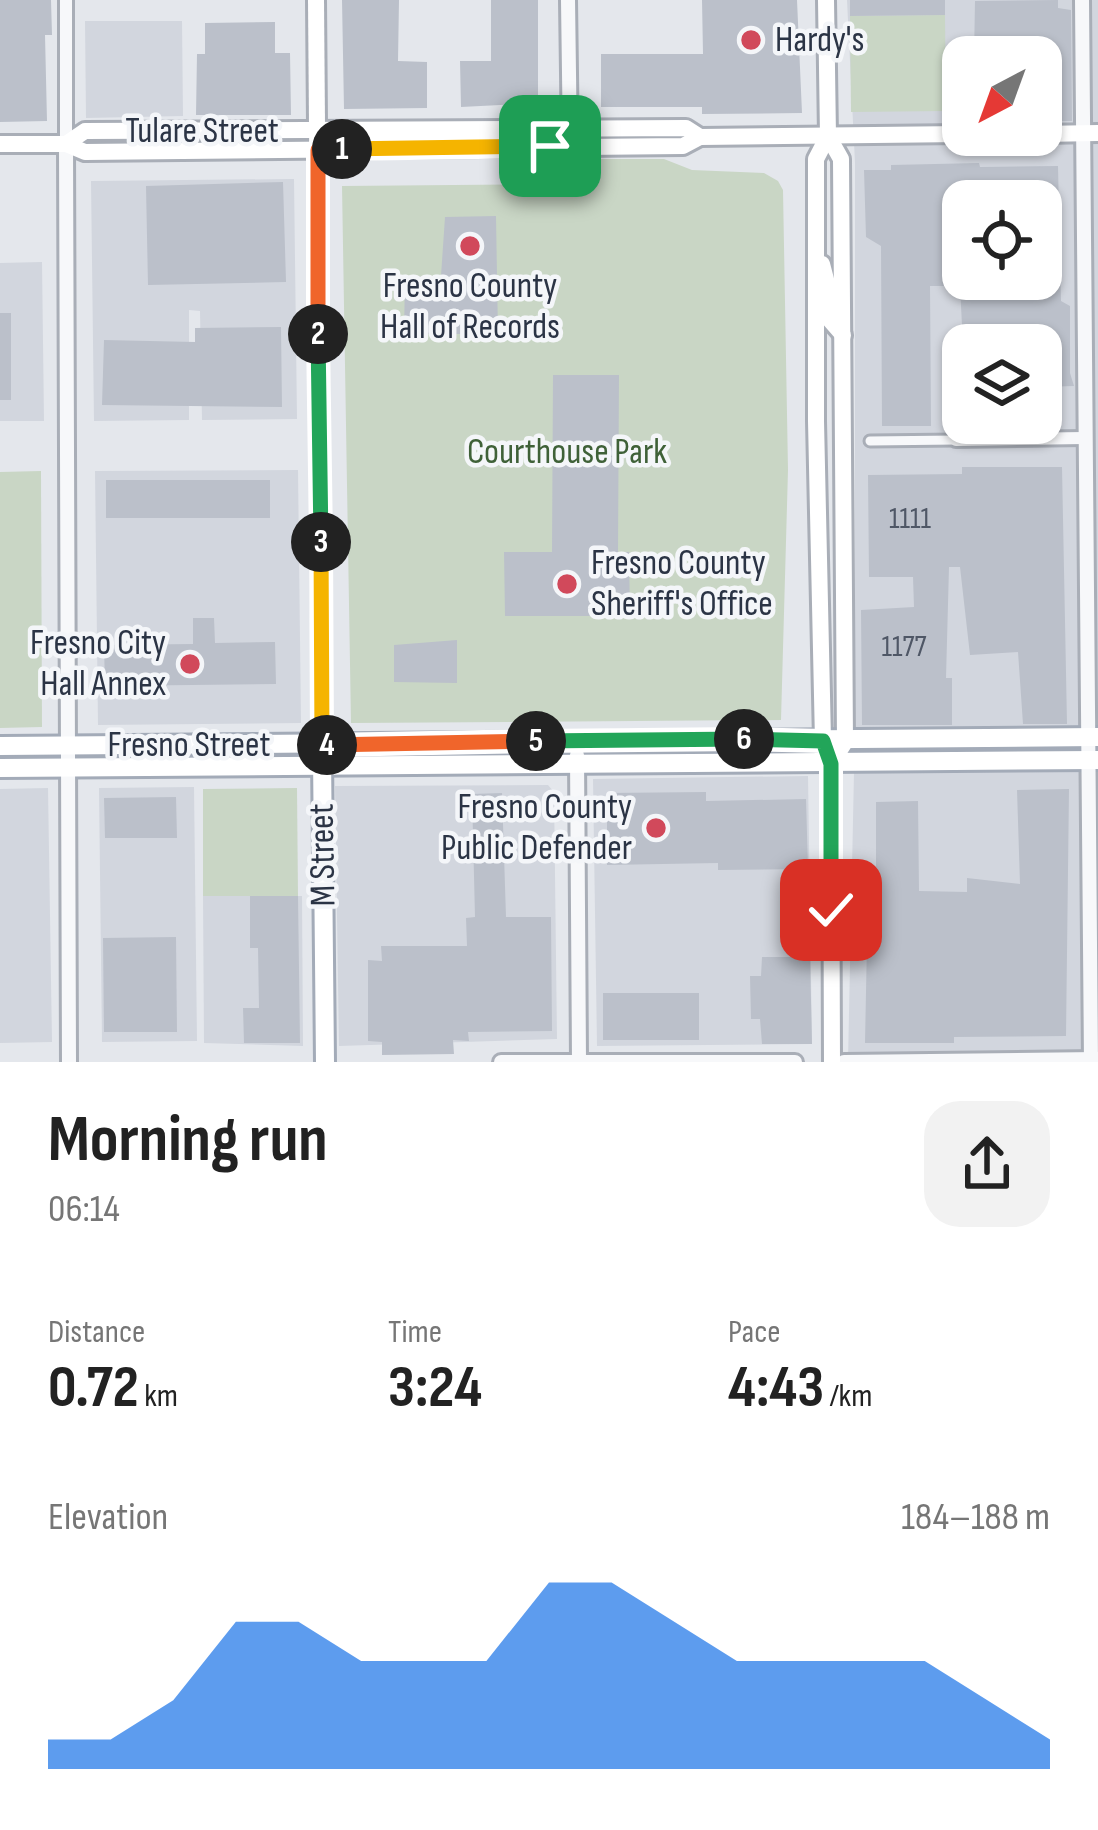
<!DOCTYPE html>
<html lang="en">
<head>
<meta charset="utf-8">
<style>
	body { margin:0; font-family:"Sofia Sans Condensed",sans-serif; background:#f2f2f2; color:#222; height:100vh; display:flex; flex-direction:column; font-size:45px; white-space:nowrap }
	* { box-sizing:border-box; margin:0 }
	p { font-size:39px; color:#767676 }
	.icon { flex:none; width:66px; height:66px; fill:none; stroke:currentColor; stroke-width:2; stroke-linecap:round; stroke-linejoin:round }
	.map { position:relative; height:1062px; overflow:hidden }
	.sheet { display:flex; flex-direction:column; background:#fff; flex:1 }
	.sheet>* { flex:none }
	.needle { width:78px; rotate:221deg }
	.fabs { position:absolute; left:942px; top:36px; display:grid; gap:24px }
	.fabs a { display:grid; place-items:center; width:120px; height:120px; border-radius:24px; background:#fff; box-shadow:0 3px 9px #0004; font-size:60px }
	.pin { position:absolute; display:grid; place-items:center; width:102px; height:102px; color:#fff; margin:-51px; border-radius:24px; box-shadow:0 6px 18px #0006 }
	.km { position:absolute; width:60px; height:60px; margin:-30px; border-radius:50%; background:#222; color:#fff; font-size:33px; line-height:60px; text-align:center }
	.round { display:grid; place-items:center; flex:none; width:126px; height:126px; border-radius:36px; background:#f2f2f2 }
	.headline { display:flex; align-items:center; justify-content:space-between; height:204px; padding:0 48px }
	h1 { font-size:66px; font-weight:700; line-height:90px }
	.metrics { display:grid; grid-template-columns:repeat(3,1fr); gap:18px; height:204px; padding:12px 48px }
	.metrics div { display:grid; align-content:center }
	.metrics b { font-size:60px; font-weight:700 }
	.metrics small { font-size:33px; font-weight:400 }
	.metrics p { font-size:33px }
	.chart { height:336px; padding:24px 48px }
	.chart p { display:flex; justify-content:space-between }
	.chart svg { width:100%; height:216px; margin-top:12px; fill:#1a73e8; opacity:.7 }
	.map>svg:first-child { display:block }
	.built { fill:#d2d6de; fill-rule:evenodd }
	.green { fill:#c9d6c5 }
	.building { fill:#bbc0ca; fill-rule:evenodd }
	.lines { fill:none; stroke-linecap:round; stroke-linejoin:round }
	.pedestrian-casing { stroke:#a9aeb7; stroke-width:15 }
	.minor-casing { stroke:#a9aeb7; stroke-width:18 }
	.tertiary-casing { stroke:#a9aeb7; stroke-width:20 }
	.secondary-casing { stroke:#a9aeb7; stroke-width:22 }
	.primary-casing { stroke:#a3abb8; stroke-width:24 }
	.pedestrian { stroke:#f7f8fa; stroke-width:9 }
	.minor { stroke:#f7f8fa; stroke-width:12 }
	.tertiary { stroke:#f7f8fa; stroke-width:14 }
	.secondary { stroke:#fff; stroke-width:16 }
	.primary { stroke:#fff; stroke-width:18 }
	.split-1-casing { stroke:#fff; stroke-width:24 }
	.split-2-casing { stroke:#fff; stroke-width:24 }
	.split-3-casing { stroke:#fff; stroke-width:24 }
	.split-4-casing { stroke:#fff; stroke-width:24 }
	.split-5-casing { stroke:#fff; stroke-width:24 }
	.split-6-casing { stroke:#fff; stroke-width:24 }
	.split-7-casing { stroke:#fff; stroke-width:24 }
	.split-1 { stroke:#f5b400; stroke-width:15 }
	.split-2 { stroke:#f0652b; stroke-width:15 }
	.split-3 { stroke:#22a559; stroke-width:15 }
	.split-4 { stroke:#f5b400; stroke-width:15 }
	.split-5 { stroke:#f0652b; stroke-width:15 }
	.split-6 { stroke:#22a559; stroke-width:15 }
	.split-7 { stroke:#22a559; stroke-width:15 }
	.poi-dot { fill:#d1495b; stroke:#f4f6f9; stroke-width:4.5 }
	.labels { text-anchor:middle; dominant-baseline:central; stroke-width:9; stroke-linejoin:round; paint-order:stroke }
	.number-label { font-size:30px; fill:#4f5766 }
	.poi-label { font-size:36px; fill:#2b3445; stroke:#f4f6f9; text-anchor:start }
	.street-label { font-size:36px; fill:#2b3445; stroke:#f4f6f9 }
	.park-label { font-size:36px; fill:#3f6138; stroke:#f4f6f9 }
</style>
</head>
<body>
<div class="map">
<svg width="1098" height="1062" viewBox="0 0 1098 1062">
	<rect width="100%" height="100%" fill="#e4e7ec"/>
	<g class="built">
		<path d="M847,0H1098V1062H848L855,724V163ZM963,57H1041V135H963ZM963,201H1041V279H963ZM963,345H1041V423H963Z"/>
		<polygon points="85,21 182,21 183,116 86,118"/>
		<polygon points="294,179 297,419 202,420 200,311 189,310 189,420 94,421 91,181"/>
		<polygon points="42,262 44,421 0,421 0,263"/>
		<polygon points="298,470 301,723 98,725 95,471"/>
		<polygon points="808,776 812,1044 597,1046 593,779"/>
		<polygon points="548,785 554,792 557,1039 339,1046 335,786"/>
		<polygon points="194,787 197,1041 102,1042 99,788"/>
		<polygon points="48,788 52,1042 0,1043 0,789"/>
		<polygon points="203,896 302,896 303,1046 204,1043"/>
	</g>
	<g class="green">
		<polygon points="945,15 946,111 851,112 850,16"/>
		<polygon points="590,159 664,159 692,170 764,173 778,181 783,190 788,470 781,720 351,723 342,186 570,184"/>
		<polygon points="41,471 42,727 0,728 0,472"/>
		<polygon points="297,788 298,896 203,896 203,789"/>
	</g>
	<g class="building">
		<polygon points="0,0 51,0 52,35 45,35 47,121 0,122"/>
		<polygon points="342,0 399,0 398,61 427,62 427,108 344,109"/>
		<polygon points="491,0 538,0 538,103 461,107 460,61 491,61"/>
		<polygon points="702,0 797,0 802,113 702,114 702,107 601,107 601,54 703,54"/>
		<polygon points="850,0 945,0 945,15 850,16"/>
		<polygon points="1058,0 1058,8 1071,10 1072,121 1041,121 1041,57 974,57 975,1"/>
		<polygon points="275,22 275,53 290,53 291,115 196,115 197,54 205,54 205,23"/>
		<path d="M979,163L980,167L1058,166L1061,301L1070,306V373L1074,386L1041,387V345H963L960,286H930L931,426H882L881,246L866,237L864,170H891V165ZM963,201H1041V279H963Z"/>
		<polygon points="283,182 286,282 148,285 146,186"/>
		<polygon points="496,216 498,334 404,334 405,277 441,276 445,217"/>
		<rect x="0" y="313" width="11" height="87"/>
		<polygon points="281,327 282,407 102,405 104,340 195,342 195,328"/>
		<polygon points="553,375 619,375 618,552 629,552 630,616 505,616 504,552 552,552"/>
		<polygon points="962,467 1062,467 1067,724 1023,724 1018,652 970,655 960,567 949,567 946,678 952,678 952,725 862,725 861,610 914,607 913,577 869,577 868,475 962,474"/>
		<rect x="106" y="480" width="164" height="38"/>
		<polygon points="193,618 214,618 215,643 275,642 276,684 105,686 104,645 193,644"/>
		<polygon points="457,640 457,683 394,682 394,645"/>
		<polygon points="1069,789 1066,1036 954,1037 954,1043 865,1043 868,891 876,891 876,802 918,801 919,891 967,892 967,878 1020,884 1017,790"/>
		<polygon points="706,792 706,801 806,799 808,869 718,870 718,863 607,865 607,793"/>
		<polygon points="502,793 506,917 551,917 552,1031 468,1032 469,1041 453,1040 454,1054 382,1055 382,1042 368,1041 368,960 382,961 381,946 467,946 466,918 475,917 472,794"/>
		<polygon points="176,797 177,838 105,838 104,798"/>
		<polygon points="250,896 298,896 300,1043 244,1043 243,1008 259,1008 258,948 250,948"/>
		<polygon points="176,937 177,1032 104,1032 103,938"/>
		<polygon points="762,957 810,957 812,1044 762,1044 760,1019 751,1019 750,976 761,976"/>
		<rect x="603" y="993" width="96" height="47"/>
	</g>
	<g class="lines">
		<defs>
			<polyline id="pedestrian" points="870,441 956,440"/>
			<g id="minor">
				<polyline points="66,144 66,0"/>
				<polyline points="956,440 1084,438"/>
			</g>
			<g id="tertiary">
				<polyline points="568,0 570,146"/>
				<polyline points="1082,0 1091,1062"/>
				<polyline points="66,144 69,1062"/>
				<polyline points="577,755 579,1062"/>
				<polyline points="501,1062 795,1062"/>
				<polyline points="844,1062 1098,1059"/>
			</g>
			<g id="secondary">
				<polyline points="316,0 322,745"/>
				<polyline points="826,0 828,136 816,159 816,421 823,741 831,764 832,1062"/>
				<polyline points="1041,134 1098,133"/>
				<polyline points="828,136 841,159 845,742 831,764"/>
				<polyline points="0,144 66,144 85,152 683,146 700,137 963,134"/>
				<polyline points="66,144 85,131 686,128 700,137"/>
				<polyline points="822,264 829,291 829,319 843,335"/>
			</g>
			<g id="primary">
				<polyline points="0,746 1098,737"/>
				<polyline points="322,755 325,1062"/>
				<polyline points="0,768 1098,760"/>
			</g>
		</defs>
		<use href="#pedestrian" class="pedestrian-casing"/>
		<use href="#minor" class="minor-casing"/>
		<use href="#tertiary" class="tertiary-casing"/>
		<use href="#secondary" class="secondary-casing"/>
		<use href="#primary" class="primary-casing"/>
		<use href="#pedestrian" class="pedestrian"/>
		<use href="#minor" class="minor"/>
		<use href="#tertiary" class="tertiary"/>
		<use href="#secondary" class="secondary"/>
		<use href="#primary" class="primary"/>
	</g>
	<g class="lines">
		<defs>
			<polyline id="split-1" points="342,149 550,146"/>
			<polyline id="split-2" points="318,334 318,150 342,149"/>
			<polyline id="split-3" points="318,334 321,542"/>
			<polyline id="split-4" points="321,542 322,745 327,745"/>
			<polyline id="split-5" points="327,745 536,741"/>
			<polyline id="split-6" points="536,741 744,739"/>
			<polyline id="split-7" points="744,739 823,741 831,764 831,910"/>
		</defs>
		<use href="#split-1" class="split-1-casing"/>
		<use href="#split-2" class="split-2-casing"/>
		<use href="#split-3" class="split-3-casing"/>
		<use href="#split-4" class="split-4-casing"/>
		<use href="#split-5" class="split-5-casing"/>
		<use href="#split-6" class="split-6-casing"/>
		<use href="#split-7" class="split-7-casing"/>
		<use href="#split-1" class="split-1"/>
		<use href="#split-2" class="split-2"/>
		<use href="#split-3" class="split-3"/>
		<use href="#split-4" class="split-4"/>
		<use href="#split-5" class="split-5"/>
		<use href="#split-6" class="split-6"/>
		<use href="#split-7" class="split-7"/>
	</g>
	<g class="poi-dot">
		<circle cx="751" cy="40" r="12"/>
		<circle cx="470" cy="246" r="12"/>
		<circle cx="567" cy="584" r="12"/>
		<circle cx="190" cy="664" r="12"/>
		<circle cx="656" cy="828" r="12"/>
	</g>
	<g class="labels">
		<g class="number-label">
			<text x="910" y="519">1111</text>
			<text x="904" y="647">1177</text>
		</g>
		<g class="poi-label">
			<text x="775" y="40">Hardy's</text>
			<text x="470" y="286" text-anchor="middle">Fresno County<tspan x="470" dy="41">Hall of Records</tspan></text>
			<text x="591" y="563">Fresno County<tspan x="591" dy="41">Sheriff's Office</tspan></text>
			<text x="166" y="643" text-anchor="end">Fresno City<tspan x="166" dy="41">Hall Annex</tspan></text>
			<text x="632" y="807" text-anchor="end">Fresno County<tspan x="632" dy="41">Public Defender</tspan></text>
		</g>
		<g class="street-label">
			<text x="202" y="131">Tulare Street</text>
			<text x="189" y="745">Fresno Street</text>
			<text transform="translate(323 855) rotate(-91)">M Street</text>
		</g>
		<g class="park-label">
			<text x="567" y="452">Courthouse Park</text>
		</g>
	</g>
</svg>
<div class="fabs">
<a><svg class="needle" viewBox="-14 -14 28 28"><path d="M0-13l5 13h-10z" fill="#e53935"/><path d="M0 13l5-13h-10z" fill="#767676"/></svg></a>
<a><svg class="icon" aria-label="locate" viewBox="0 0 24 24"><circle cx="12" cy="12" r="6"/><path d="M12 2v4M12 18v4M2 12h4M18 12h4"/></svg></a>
<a><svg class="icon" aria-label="layers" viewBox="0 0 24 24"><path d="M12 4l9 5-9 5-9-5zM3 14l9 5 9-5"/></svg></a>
</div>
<div class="pin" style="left:550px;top:146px;background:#1e9e55"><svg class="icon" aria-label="arrive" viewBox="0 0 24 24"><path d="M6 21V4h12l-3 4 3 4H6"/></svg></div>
<div class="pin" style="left:831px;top:910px;background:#d93025"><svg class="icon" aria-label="check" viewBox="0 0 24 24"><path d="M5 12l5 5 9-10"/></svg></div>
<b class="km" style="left:342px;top:149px">1</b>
<b class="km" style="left:318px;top:334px">2</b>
<b class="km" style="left:321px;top:542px">3</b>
<b class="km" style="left:327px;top:745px">4</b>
<b class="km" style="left:536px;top:741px">5</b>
<b class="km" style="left:744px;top:739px">6</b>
</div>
<section class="sheet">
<div class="headline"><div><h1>Morning run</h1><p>06:14</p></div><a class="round"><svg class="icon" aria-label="share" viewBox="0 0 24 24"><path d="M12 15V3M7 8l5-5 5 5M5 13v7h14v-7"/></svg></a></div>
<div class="metrics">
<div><p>Distance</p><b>0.72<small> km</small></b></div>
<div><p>Time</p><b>3:24</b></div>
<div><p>Pace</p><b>4:43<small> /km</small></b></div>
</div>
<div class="chart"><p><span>Elevation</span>184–188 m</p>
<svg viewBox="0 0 160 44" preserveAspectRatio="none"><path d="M0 44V38L10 38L20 30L30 14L40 14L50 22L60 22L70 22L80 6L90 6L100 14L110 22L120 22L130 22L140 22L150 30L160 38V44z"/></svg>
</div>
</section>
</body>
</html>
